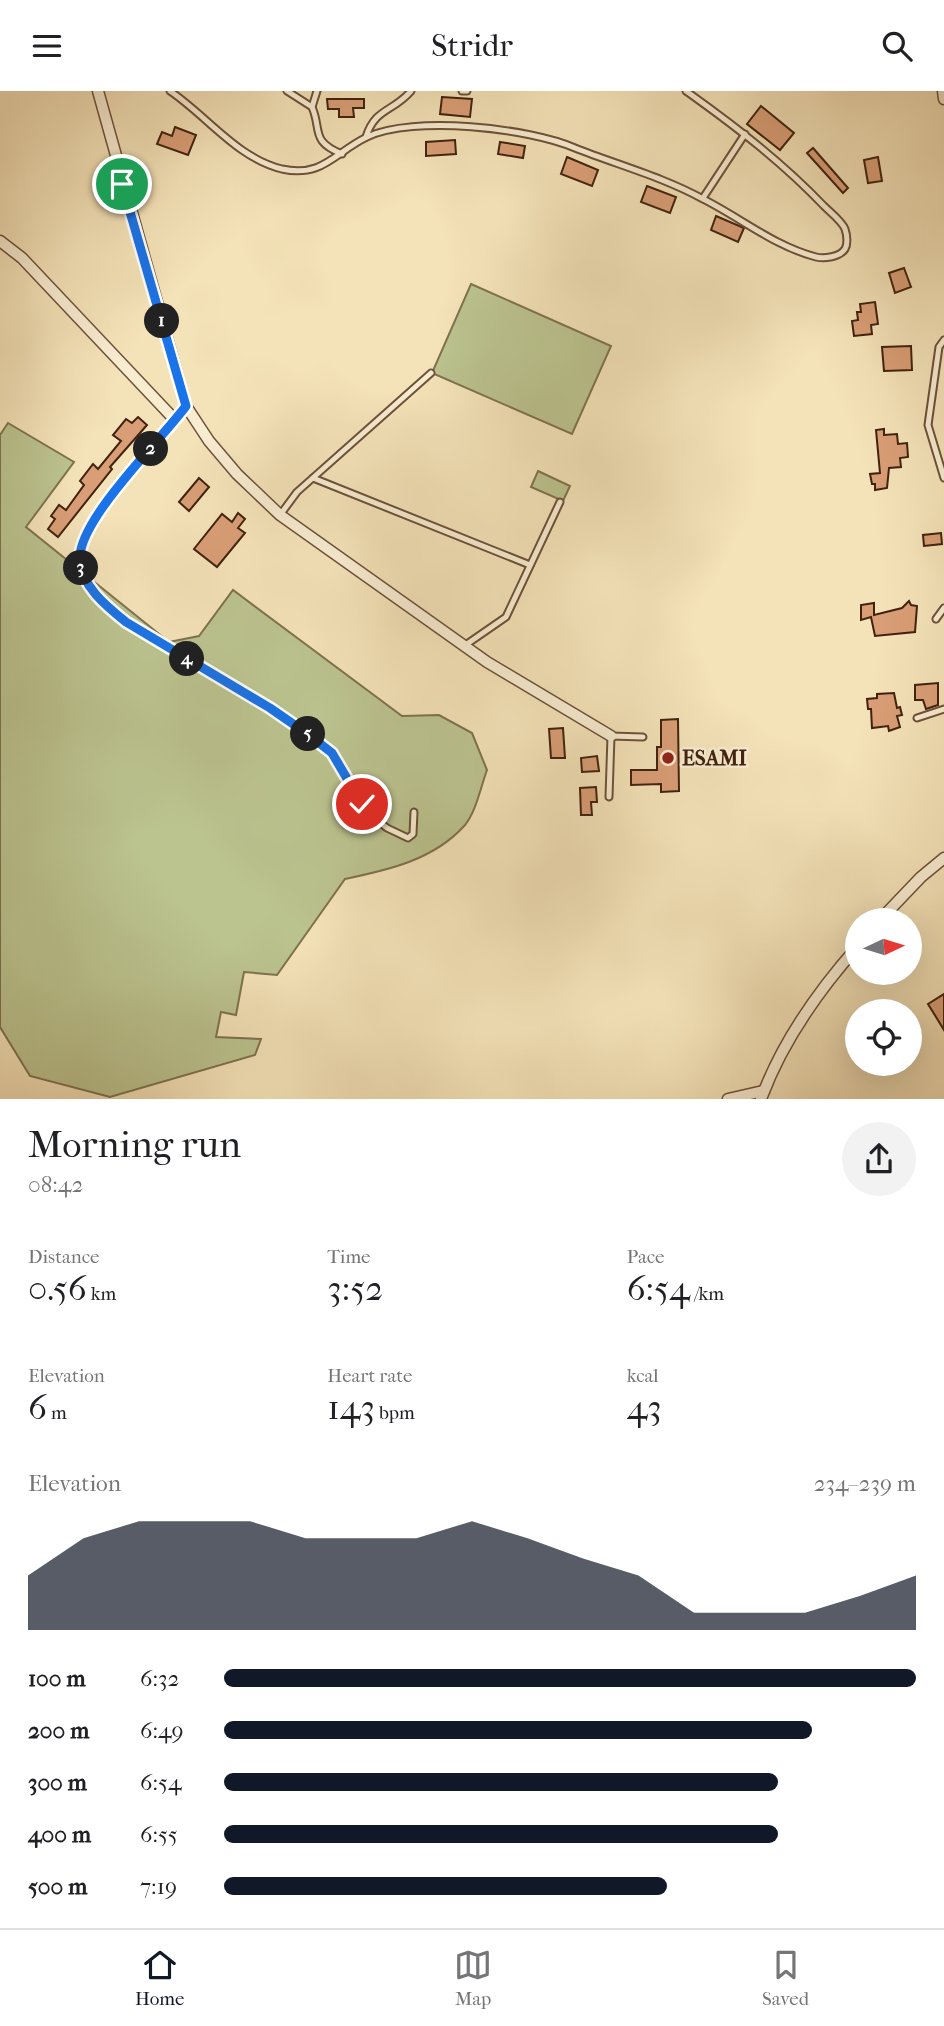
<!DOCTYPE html>
<html lang="en">
<head>
<meta charset="utf-8">
<style>
	body { margin:0; font-family:"IM FELL French Canon",serif; background:#f2f2f2; color:#202124; height:100vh; display:flex; flex-direction:column; font-size:26px; white-space:nowrap }
	* { box-sizing:border-box; margin:0 }
	p { font-size:23px; color:#757577 }
	.icon { flex:none; width:38px; height:38px; fill:none; stroke:currentColor; stroke-width:2; stroke-linecap:round; stroke-linejoin:round }
	.map { position:relative; height:1008px; overflow:hidden }
	.sheet { display:flex; flex-direction:column; background:#fff; flex:1 }
	.sheet>* { flex:none }
	.needle { width:46px; rotate:86deg }
	.buttons { position:absolute; left:845px; top:817px; display:grid; gap:14px }
	.buttons a { display:grid; place-items:center; width:77px; height:77px; border-radius:50%; background:#fff; box-shadow:0 7px 28px #0002; font-size:35px }
	.pin { position:absolute; display:grid; place-items:center; width:60px; height:60px; color:#fff; margin:-30px; border:4px solid #fff; border-radius:50%; box-shadow:0 2px 7px #0007 }
	.km { position:absolute; width:35px; height:35px; margin:-18px; border-radius:50%; background:#222; color:#fff; font-size:19px; line-height:35px; text-align:center }
	.round { display:grid; place-items:center; flex:none; width:74px; height:74px; border-radius:37px; background:#f2f2f2 }
	.overview { display:flex; align-items:center; justify-content:space-between; height:119px; padding:0 28px }
	h1 { font-size:38px; font-weight:600; line-height:52px }
	.stats { display:grid; grid-template-columns:repeat(3,1fr); gap:10px; height:119px; padding:7px 28px }
	.stats div { display:grid; align-content:center }
	.stats b { font-size:35px; font-weight:600 }
	.stats small { font-size:19px; font-weight:400 }
	.stats p { font-size:19px }
	.chart { height:196px; padding:14px 28px }
	.chart p { display:flex; justify-content:space-between }
	.chart svg { width:100%; height:126px; margin-top:7px; fill:#111827; opacity:.7 }
	ul { padding:0 28px; list-style:none; font-size:23px }
	li { display:grid; grid-template-columns:112px 84px 1fr; align-items:center; height:52px }
	li i { height:18px; border-radius:9px; background:#111827 }
	header { display:flex; justify-content:space-between; align-items:center; height:91px; padding:0 28px; background:#fff; font-size:32px; font-weight:600 }
	.tabs { display:flex; justify-content:space-around; align-items:center; height:98px; border-top:2px solid #e0e0e0; background:#fff; font-size:19px; color:#757577 }
	.tabs a { display:grid; justify-items:center; gap:4px }
	.tabs .current { color:#111827 }
	.map>svg:first-child { display:block }
	.green { fill:#bbc38f; stroke:#7e724f; stroke-width:2 }
	.building { fill:#d99e76; stroke:#40220f; stroke-width:2 }
	.lines { fill:none; stroke-linecap:round; stroke-linejoin:round }
	.service-casing { stroke:#6d5239; stroke-width:9 }
	.minor-casing { stroke:#6d5239; stroke-width:13 }
	.service { stroke:#f8ecd1; stroke-width:5 }
	.minor { stroke:#f8ecd1; stroke-width:10 }
	.route-casing { stroke:#fff; stroke-width:14 }
	.route { stroke:#1a73e8; stroke-width:9 }
	.poi-dot { fill:#8f2418; stroke:#f8ecd1; stroke-width:2.5 }
	.labels { text-anchor:middle; dominant-baseline:central; stroke-width:5; stroke-linejoin:round; paint-order:stroke }
	.poi-label { font-size:21px; font-weight:bold; fill:#40220f; stroke:#f8ecd1; text-anchor:start }
</style>
</head>
<body>
<header><svg class="icon" aria-label="menu" viewBox="0 0 24 24"><path d="M4 6h16M4 12h16M4 18h16"/></svg>Stridr<svg class="icon" aria-label="search" viewBox="0 0 24 24"><circle cx="10" cy="10" r="6"/><path d="M15 15l6 6"/></svg></header>
<div class="map">
<svg width="944" height="1008" viewBox="0 0 944 1008">
	<rect width="100%" height="100%" fill="#f4e2b8"/>
	<filter id="stains"><feTurbulence type="fractalNoise" baseFrequency=".00286" numOctaves="4"/><feColorMatrix values="0 0 0 0 .2 0 0 0 0 .09 0 0 0 0 .02 0 0 0 .5 -.17"/></filter>
	<radialGradient id="worn" r=".72"><stop offset=".6" stop-color="#630" stop-opacity="0"/><stop offset="1" stop-color="#630" stop-opacity=".3"/></radialGradient>
	<g class="green">
		<polygon points="471,193 611,255 572,343 432,282"/>
		<path d="M8,332L74,371L26,436L169,551L199,545L233,499L402,625L439,624L472,642L487,679C481,695 476,721 465,734C434,769 388,779 345,788L277,884L244,881L236,924L221,921L216,946L261,948L255,964L110,1006L30,985L0,936V344Z"/>
		<polygon points="538,380 570,395 563,410 531,396"/>
	</g>
	<g class="building">
		<polygon points="442,6 472,8 470,26 440,23"/>
		<polygon points="327,8 364,8 364,17 353,17 354,26 339,26 339,18 328,18"/>
		<polygon points="761,15 794,42 780,59 747,33"/>
		<polygon points="175,36 196,44 188,64 157,53 162,41 172,45"/>
		<polygon points="455,49 456,63 426,65 426,51"/>
		<polygon points="500,51 525,55 523,67 498,63"/>
		<polygon points="813,57 848,97 843,102 807,62"/>
		<polygon points="567,66 598,79 592,95 561,83"/>
		<polygon points="878,66 882,90 868,92 864,69"/>
		<polygon points="647,95 676,106 670,122 641,111"/>
		<polygon points="716,125 744,137 738,151 711,139"/>
		<polygon points="904,177 911,196 895,202 889,182"/>
		<polygon points="875,211 878,233 871,234 872,243 854,245 852,230 858,229 857,221 861,221 860,213"/>
		<polygon points="911,255 912,279 884,280 882,256"/>
		<polygon points="138,326 147,334 110,376 112,378 58,446 48,438 55,428 51,425 59,414 66,419 84,394 80,390 93,373 98,378 121,350 113,344 126,328 132,332"/>
		<polygon points="884,338 884,344 897,343 898,353 907,352 908,366 900,367 901,376 889,377 887,397 875,399 875,393 872,393 870,383 880,382 876,339"/>
		<polygon points="199,387 209,396 189,420 179,411"/>
		<polygon points="238,422 245,428 238,437 245,442 217,476 194,458 222,423 232,431"/>
		<polygon points="941,442 942,453 924,455 923,444"/>
		<polygon points="909,510 911,514 917,515 915,541 875,545 871,526 861,529 861,514 874,512 874,524 902,517"/>
		<polygon points="938,592 938,614 926,618 923,609 915,609 915,594"/>
		<polygon points="894,602 897,617 900,616 902,624 897,625 900,636 889,640 888,635 872,637 871,618 868,618 867,608 877,607 877,603"/>
		<polygon points="678,628 679,700 661,701 661,693 631,694 631,679 657,679 657,656 661,656 661,629"/>
		<polygon points="563,637 565,667 551,667 549,638"/>
		<polygon points="597,665 599,680 582,681 581,667"/>
		<polygon points="596,696 597,711 591,711 592,724 581,724 580,697"/>
		<polygon points="944,903 944,939 928,913"/>
	</g>
	<g class="lines">
		<defs>
			<g id="service">
				<path d="M170,0C207,25 237,67 282,78C323,87 335,61 367,46C413,24 529,37 575,57C618,74 663,86 703,108C741,127 774,155 816,166C824,168 840,166 845,158C848,153 847,144 845,138C842,130 830,121 824,115C782,71 735,35 686,0"/>
				<path d="M287,0L312,16C322,39 310,50 342,63"/>
				<polyline points="462,0 467,0"/>
				<polyline points="312,16 317,0"/>
				<path d="M366,46C375,17 393,21 411,0"/>
				<polyline points="703,107 745,43"/>
				<polyline points="944,249 939,256 928,334 944,387"/>
				<path d="M186,315C161,348 78,430 80,468C81,495 106,515 126,531L270,617L309,644L332,662L369,723L387,737L408,747L413,743L414,721"/>
				<polyline points="313,387 530,474"/>
				<polyline points="280,424 297,401 431,282"/>
				<polyline points="936,528 944,517"/>
				<polyline points="464,555 506,526 560,411"/>
				<polyline points="917,627 944,618"/>
				<polyline points="609,706 611,645 643,646"/>
			</g>
			<g id="minor">
				<polyline points="98,0 186,315 209,350 237,383 280,424 487,571 611,645"/>
				<polyline points="943,0 944,8"/>
				<polyline points="0,150 22,167 175,329"/>
				<polyline points="879,830 921,786 944,767"/>
				<polyline points="728,1008 763,1000"/>
				<path d="M761,1008C782,951 818,900 858,855"/>
			</g>
		</defs>
		<use href="#service" class="service-casing"/>
		<use href="#minor" class="minor-casing"/>
		<use href="#service" class="service"/>
		<use href="#minor" class="minor"/>
	</g>
	<g class="lines">
		<defs>
			<path id="route" d="M122,93L186,315C161,349 78,429 80,468C81,495 106,515 126,531L270,617L309,644L332,662L362,713"/>
		</defs>
		<use href="#route" class="route-casing"/>
		<use href="#route" class="route"/>
	</g>
	<circle class="poi-dot" cx="668" cy="667" r="7"/>
	<g class="labels">
		<g class="poi-label">
			<text x="682" y="667">ESAMI</text>
		</g>
	</g>
	<rect width="100%" height="100%" filter="url(#stains)"/>
	<rect width="100%" height="100%" fill="url(#worn)"/>
</svg>
<div class="buttons">
<a><svg class="needle" viewBox="-14 -14 28 28"><path d="M0-13l5 13h-10z" fill="#e53935"/><path d="M0 13l5-13h-10z" fill="#757577"/></svg></a>
<a><svg class="icon" aria-label="locate" viewBox="0 0 24 24"><circle cx="12" cy="12" r="6"/><path d="M12 2v4M12 18v4M2 12h4M18 12h4"/></svg></a>
</div>
<div class="pin" style="left:122px;top:93px;background:#1e9e55"><svg class="icon" aria-label="arrive" viewBox="0 0 24 24"><path d="M6 21V4h12l-3 4 3 4H6"/></svg></div>
<div class="pin" style="left:362px;top:713px;background:#d93025"><svg class="icon" aria-label="check" viewBox="0 0 24 24"><path d="M5 12l5 5 9-10"/></svg></div>
<b class="km" style="left:162px;top:230px">1</b>
<b class="km" style="left:151px;top:358px">2</b>
<b class="km" style="left:81px;top:477px">3</b>
<b class="km" style="left:187px;top:568px">4</b>
<b class="km" style="left:308px;top:643px">5</b>
</div>
<section class="sheet">
<div class="overview"><div><h1>Morning run</h1><p>08:42</p></div><a class="round"><svg class="icon" aria-label="share" viewBox="0 0 24 24"><path d="M12 15V3M7 8l5-5 5 5M5 13v7h14v-7"/></svg></a></div>
<div class="stats">
<div><p>Distance</p><b>0.56<small> km</small></b></div>
<div><p>Time</p><b>3:52</b></div>
<div><p>Pace</p><b>6:54<small> /km</small></b></div>
</div>
<div class="stats">
<div><p>Elevation</p><b>6<small> m</small></b></div>
<div><p>Heart rate</p><b>143<small> bpm</small></b></div>
<div><p>kcal</p><b>43</b></div>
</div>
<div class="chart"><p><span>Elevation</span>234–239 m</p>
<svg viewBox="0 0 160 44" preserveAspectRatio="none"><path d="M0 44V25L10 12L20 6L30 6L40 6L50 12L60 12L70 12L80 6L90 12L100 19L110 25L120 38L130 38L140 38L150 32L160 25V44z"/></svg>
</div>
<ul>
<li><b>100 m</b>6:32<i style="width:100%"></i></li>
<li><b>200 m</b>6:49<i style="width:85%"></i></li>
<li><b>300 m</b>6:54<i style="width:80%"></i></li>
<li><b>400 m</b>6:55<i style="width:80%"></i></li>
<li><b>500 m</b>7:19<i style="width:64%"></i></li>
</ul>
</section>
<nav class="tabs">
<a class="current"><svg class="icon" aria-label="home" viewBox="0 0 24 24"><path d="M3 11l9-7 9 7M6 9v11h12V9"/></svg>Home</a>
<a><svg class="icon" aria-label="map" viewBox="0 0 24 24"><path d="M3 6l6-2 6 2 6-2v14l-6 2-6-2-6 2zM9 4v14M15 6v14"/></svg>Map</a>
<a><svg class="icon" aria-label="saved" viewBox="0 0 24 24"><path d="M7 4h10v16l-5-4-5 4z"/></svg>Saved</a>
</nav>
</body>
</html>
